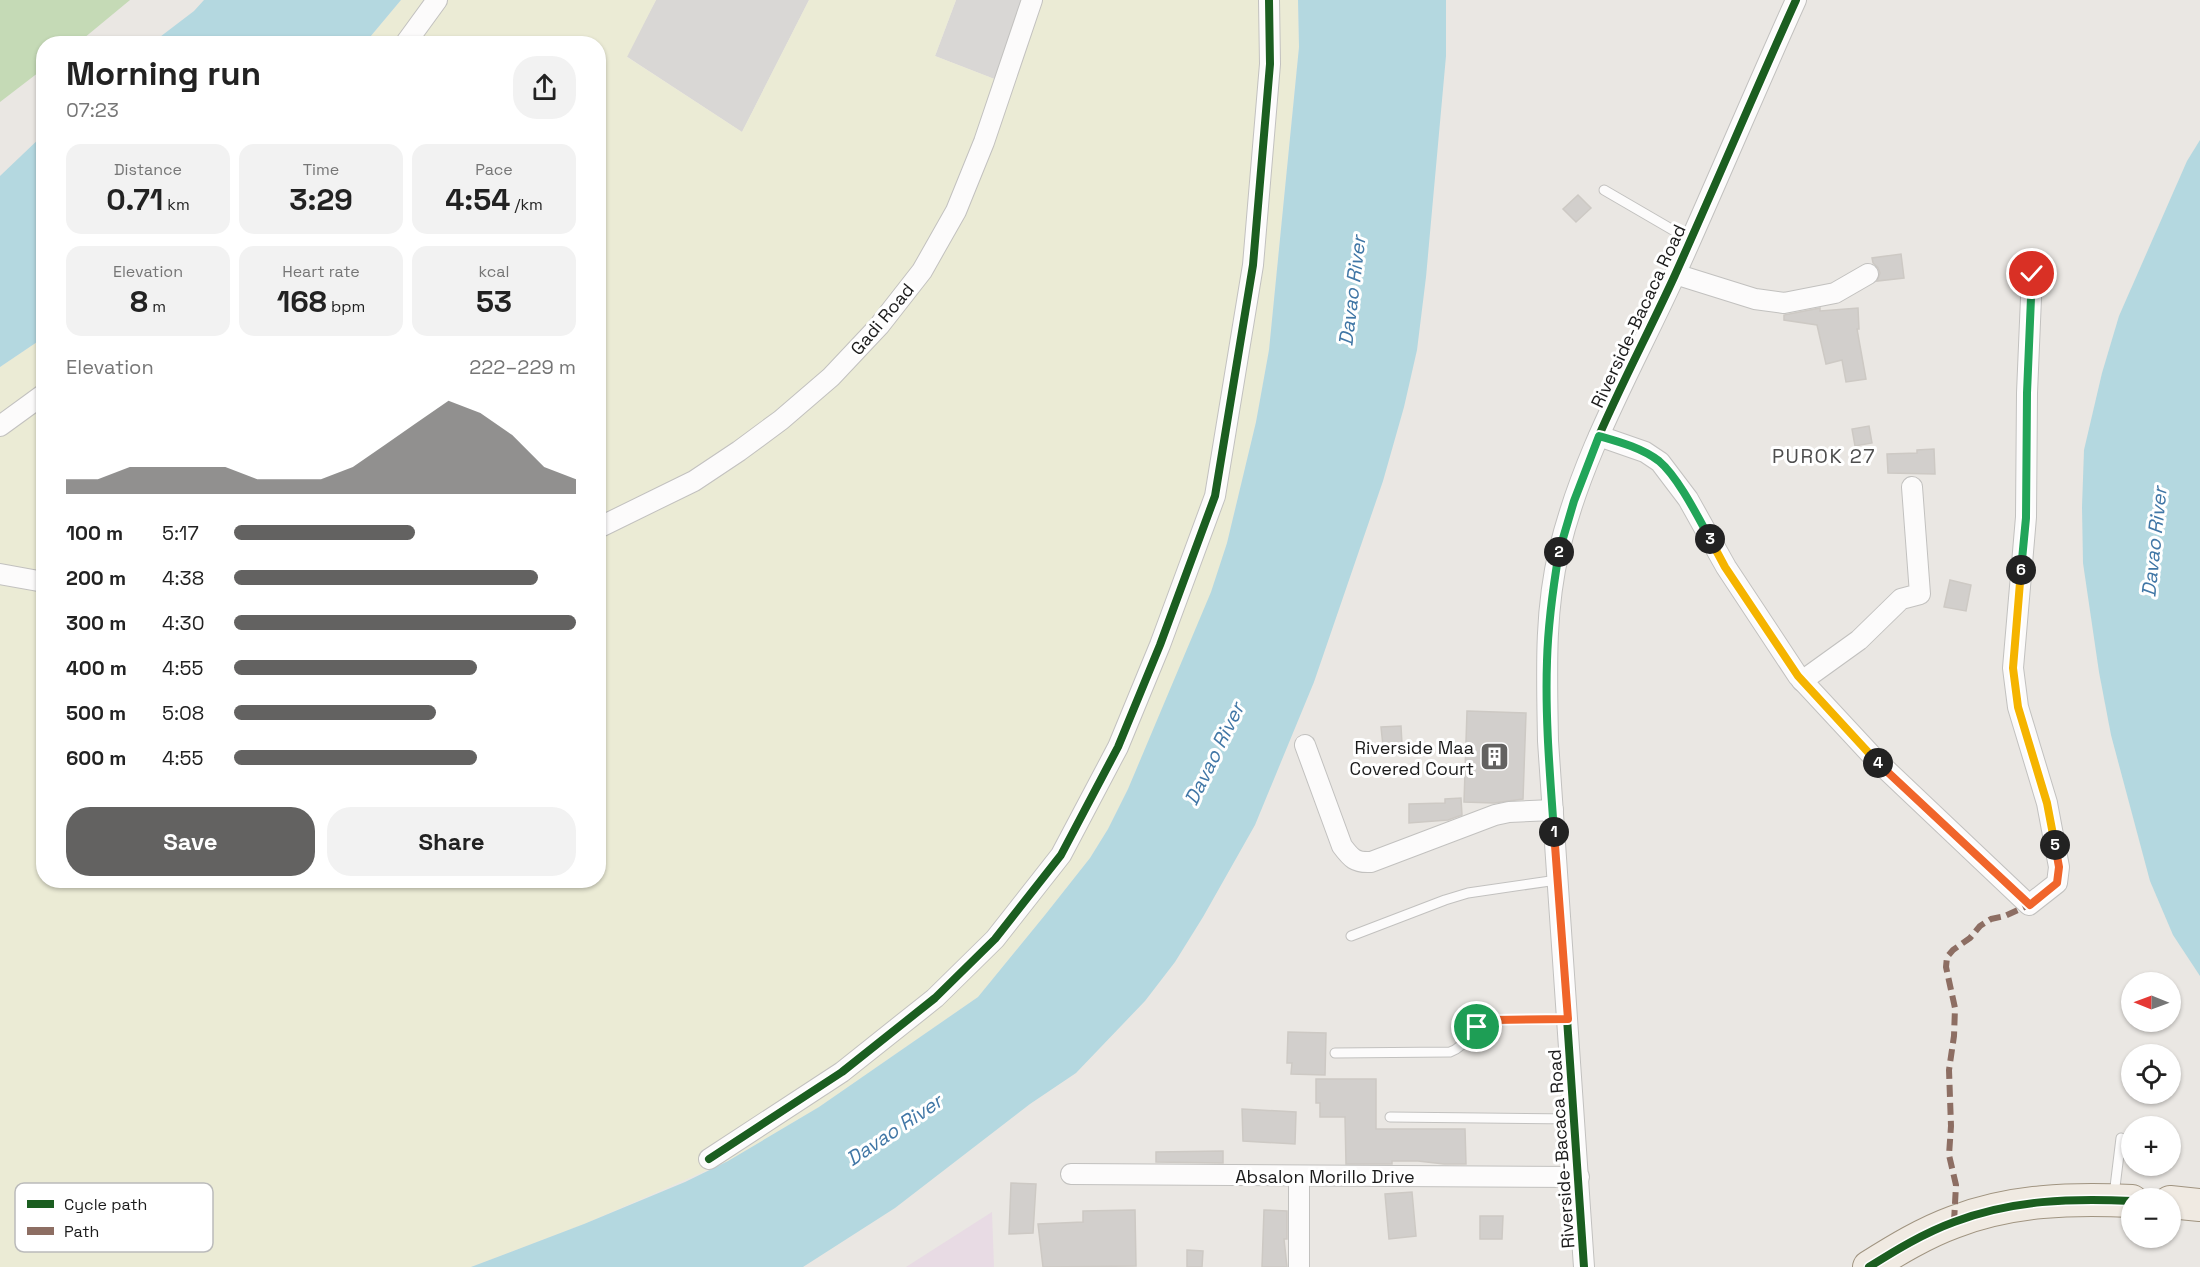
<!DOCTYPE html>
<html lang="en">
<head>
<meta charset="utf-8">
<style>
	body { margin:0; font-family:"Space Grotesk",sans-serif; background:#f2f2f2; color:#222; height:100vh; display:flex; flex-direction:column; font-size:22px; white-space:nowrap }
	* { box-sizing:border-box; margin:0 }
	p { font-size:20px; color:#767676 }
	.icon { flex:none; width:33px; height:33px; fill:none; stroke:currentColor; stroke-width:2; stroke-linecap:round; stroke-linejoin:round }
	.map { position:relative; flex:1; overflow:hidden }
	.panel { position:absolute; left:36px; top:36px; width:570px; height:852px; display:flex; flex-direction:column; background:#fff; border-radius:24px; box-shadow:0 2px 4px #0004 }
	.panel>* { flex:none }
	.needle { width:39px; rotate:271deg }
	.fabs { position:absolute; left:2121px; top:972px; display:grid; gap:12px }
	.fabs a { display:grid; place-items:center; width:60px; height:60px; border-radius:50%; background:#fff; box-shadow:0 2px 4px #0004; font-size:30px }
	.pin { position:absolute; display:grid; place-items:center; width:51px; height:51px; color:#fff; margin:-26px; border:3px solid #fff; border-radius:50%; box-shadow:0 2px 6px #0007 }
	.km { position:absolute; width:30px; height:30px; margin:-15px; border-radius:50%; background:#222; color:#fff; font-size:16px; line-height:30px; text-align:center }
	.round { display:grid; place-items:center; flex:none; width:63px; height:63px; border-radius:24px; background:#f2f2f2 }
	.overview { display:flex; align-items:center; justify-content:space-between; height:102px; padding:0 30px }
	h1 { font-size:33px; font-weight:800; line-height:45px }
	.metrics { display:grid; grid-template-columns:repeat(3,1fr); gap:9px; height:102px; padding:6px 30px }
	.metrics div { display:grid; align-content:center; border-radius:15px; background:#f2f2f2; text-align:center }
	.metrics b { font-size:30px; font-weight:800 }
	.metrics small { font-size:16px; font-weight:400 }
	.metrics p { font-size:16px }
	.chart { height:168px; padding:12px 30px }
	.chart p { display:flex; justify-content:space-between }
	.chart svg { width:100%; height:108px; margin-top:6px; fill:#636261; opacity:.7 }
	.primary-button { display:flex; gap:12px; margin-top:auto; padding:12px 30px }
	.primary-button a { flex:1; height:69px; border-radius:24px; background:#636261; color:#fff; font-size:24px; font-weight:800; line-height:69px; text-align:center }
	.primary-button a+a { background:#f2f2f2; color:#222 }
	ul { padding:0 30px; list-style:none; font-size:20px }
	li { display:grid; grid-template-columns:96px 72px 1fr; align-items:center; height:45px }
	li i { height:15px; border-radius:8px; background:#636261 }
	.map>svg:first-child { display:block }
	.residential { fill:#d9d7d5 }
	.industrial { fill:#e8dbe4 }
	.farmland { fill:#ebebd5 }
	.forest { fill:#c5dab6 }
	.water { fill:#b4d8e0 }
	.building { fill:#d2cfcc; stroke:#cdc9c4; stroke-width:1.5 }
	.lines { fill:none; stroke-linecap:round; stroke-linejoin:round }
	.lane-casing { stroke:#c2c1bf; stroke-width:11 }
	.street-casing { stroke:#c2c1bf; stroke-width:22 }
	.primary-casing { stroke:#a09480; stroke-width:34 }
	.lane { stroke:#fcfbfb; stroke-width:9 }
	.street { stroke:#fcfbfb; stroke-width:20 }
	.primary { stroke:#f0eae2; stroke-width:32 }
	.quiet { stroke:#8d6e63; stroke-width:6; stroke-dasharray:12 6; stroke-linecap:butt }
	.cycleway-casing { stroke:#fff; stroke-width:11 }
	.cycleway { stroke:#1b5e20; stroke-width:8 }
	.split-1-casing { stroke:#fff; stroke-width:12 }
	.split-2-casing { stroke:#fff; stroke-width:12 }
	.split-3-casing { stroke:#fff; stroke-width:12 }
	.split-4-casing { stroke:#fff; stroke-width:12 }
	.split-5-casing { stroke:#fff; stroke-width:12 }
	.split-6-casing { stroke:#fff; stroke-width:12 }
	.split-7-casing { stroke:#fff; stroke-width:12 }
	.split-1 { stroke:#f0652b; stroke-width:8 }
	.split-2 { stroke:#22a559; stroke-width:8 }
	.split-3 { stroke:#22a559; stroke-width:8 }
	.split-4 { stroke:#f5b400; stroke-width:8 }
	.split-5 { stroke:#f0652b; stroke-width:8 }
	.split-6 { stroke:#f5b400; stroke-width:8 }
	.split-7 { stroke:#22a559; stroke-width:8 }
	.labels { text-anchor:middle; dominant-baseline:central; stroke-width:6; stroke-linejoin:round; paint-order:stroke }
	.street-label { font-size:18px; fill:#1b1b1b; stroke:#fff }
	.poi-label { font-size:18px; fill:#1b1b1b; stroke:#fff; text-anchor:end }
	.water-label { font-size:20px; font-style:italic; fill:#4177a6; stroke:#fff }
	.neighbourhood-label { font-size:20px; letter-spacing:1.5px; fill:#4e4e4e; stroke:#fff }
	.key { fill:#fff; stroke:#bbb; stroke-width:1.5 }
	.key-label { font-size:16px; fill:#1b1b1b }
</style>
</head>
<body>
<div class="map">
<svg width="2200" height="1267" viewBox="0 0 2200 1267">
	<rect width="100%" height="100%" fill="#eae7e3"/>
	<g class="residential">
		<polygon points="656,0 809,0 742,132 626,56"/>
		<polygon points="956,0 1040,0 1010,85 935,56"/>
	</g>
	<polygon class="industrial" points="992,1212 994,1267 906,1267"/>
	<polygon class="farmland" points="401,0 656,0 627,57 742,132 809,0 956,0 935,56 1010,85 1040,0 1298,0 1299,47 1269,350 1256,422 1227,543 1212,592 1128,789 1108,829 1090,858 1045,915 978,997 819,1107 728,1161 584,1224 471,1267 0,1267 0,367 43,338 44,880 598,880 598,44 365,43"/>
	<polygon class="forest" points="0,0 130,0 78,43 44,44 43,69 0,102"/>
	<g class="water">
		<polygon points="204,0 401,0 365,43 152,43 194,11"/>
		<polygon points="1298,0 1446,0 1446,56 1426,277 1417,350 1404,407 1383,481 1314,682 1255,825 1203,917 1175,962 1145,1001 1076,1073 1030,1104 895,1208 803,1267 471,1267 584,1224 685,1182 728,1161 819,1107 978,997 1045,915 1090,858 1108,829 1128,789 1211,592 1227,543 1256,422 1269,350 1299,47"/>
		<polygon points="43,135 43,338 0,367 0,176"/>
		<polygon points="2200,140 2200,976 2173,935 2150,881 2111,735 2099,672 2083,563 2082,507 2084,450 2102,373 2119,316 2187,161"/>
	</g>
	<g class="building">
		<polygon points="1578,195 1591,208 1576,222 1563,209"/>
		<polygon points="1901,254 1904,278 1877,281 1880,273 1878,268 1873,263 1872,258"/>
		<polygon points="1820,308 1820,311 1858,308 1859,329 1857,329 1866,379 1846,382 1842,360 1826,364 1817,325 1784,320 1784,315"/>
		<polygon points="1869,426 1872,443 1855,446 1852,429"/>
		<polygon points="1934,449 1935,474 1888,473 1887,454 1917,453 1917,450"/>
		<polygon points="1950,580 1971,585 1966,611 1944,607"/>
		<polygon points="1467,711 1526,713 1523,799 1494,803 1464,802"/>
		<polygon points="1401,726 1402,744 1383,746 1381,727"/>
		<polygon points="1461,798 1462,815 1448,820 1409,823 1409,804 1445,803 1445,799"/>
		<polygon points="1288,1032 1326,1033 1325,1075 1291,1074 1292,1063 1287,1063"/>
		<polygon points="1316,1079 1376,1079 1376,1129 1465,1129 1466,1164 1444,1164 1418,1161 1392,1161 1392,1164 1346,1164 1345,1117 1320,1117 1320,1103 1316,1103"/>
		<polygon points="1242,1109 1296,1112 1295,1144 1243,1141"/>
		<polygon points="1223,1151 1223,1163 1156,1162 1156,1152"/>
		<polygon points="1011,1183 1036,1184 1033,1233 1009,1234"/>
		<polygon points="1412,1192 1416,1236 1389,1239 1385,1194"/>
		<polygon points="1135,1210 1136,1266 1043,1267 1038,1224 1083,1222 1083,1211"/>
		<polygon points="1264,1210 1287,1211 1287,1239 1284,1239 1287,1267 1262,1267"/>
		<polygon points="1480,1216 1503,1216 1502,1239 1480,1239"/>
		<polygon points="1187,1250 1203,1251 1202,1267 1187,1267"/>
	</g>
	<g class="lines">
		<defs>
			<g id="lane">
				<polyline points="1604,190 1690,240"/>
				<polyline points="1351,936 1445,900 1468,893 1557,880"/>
				<path d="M1335,1053L1450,1052C1465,1047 1471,1030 1485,1021L1568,1019"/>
				<polyline points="1390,1117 1575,1119"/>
				<polyline points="2114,1195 2121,1138"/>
			</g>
			<g id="street">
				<polyline points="405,44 437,0"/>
				<polyline points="1675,274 1755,299 1784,303 1835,293 1868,274"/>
				<polyline points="0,426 44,394"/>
				<polyline points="1599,436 1645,452 1660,462 1688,499 1726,567 1798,676 1876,760 2029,905 2057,883 2059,867 2047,803 2018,707 2013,668 2026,517 2027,393 2032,274"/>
				<polyline points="598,528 694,481 739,451 781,420 831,377 879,326 922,271 956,211 984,142 1032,0"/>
				<polyline points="0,574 44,582"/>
				<polyline points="1802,681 1859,640 1901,599 1920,594 1912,487"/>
				<path d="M1305,745L1342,846C1351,858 1355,863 1371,862L1495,815L1509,812L1553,810"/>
				<polyline points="709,1159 842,1072 935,998 995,939 1061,855 1118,747 1160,645 1215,496 1253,265 1270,64 1269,0"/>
				<polyline points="1071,1174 1579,1177"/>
				<polyline points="1299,1177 1299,1267"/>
				<path d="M1584,1267L1548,741C1547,677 1544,613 1559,551C1582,454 1634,365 1675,275C1716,184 1755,91 1796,0"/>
			</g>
			<g id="primary">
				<polyline points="2170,1202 2200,1205"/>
				<path d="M1869,1267C1896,1250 1924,1233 1954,1222C2011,1200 2072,1198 2132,1201"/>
			</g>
		</defs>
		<use href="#lane" class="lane-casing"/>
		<use href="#street" class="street-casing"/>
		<use href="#primary" class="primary-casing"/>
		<use href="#lane" class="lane"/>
		<use href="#street" class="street"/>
		<use href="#primary" class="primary"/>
		<polyline class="quiet" points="1954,1222 1956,1185 1949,1155 1951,1126 1949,1070 1954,1036 1955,1008 1946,967 1947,957 1953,950 1970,938 1980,926 1991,919 2005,916 2029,905"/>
		<defs>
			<g id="cycleway">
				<polyline points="709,1159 842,1072 935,998 995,939 1061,855 1118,747 1160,645 1215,496 1253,265 1270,64 1269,0"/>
				<path d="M1584,1267L1548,741C1547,677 1544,613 1559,551C1582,454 1634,365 1675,275C1716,184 1755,91 1796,0"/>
				<path d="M1869,1267C1896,1250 1924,1233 1954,1222C2011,1200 2072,1198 2132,1201"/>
			</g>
		</defs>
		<use href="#cycleway" class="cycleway-casing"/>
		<use href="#cycleway" class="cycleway"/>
	</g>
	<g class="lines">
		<defs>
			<polyline id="split-1" points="1477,1027 1485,1021 1494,1020 1568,1019 1554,832"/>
			<path id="split-2" d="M1554,832C1550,775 1545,718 1547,661C1548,624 1553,588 1559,552"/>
			<path id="split-3" d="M1559,552L1574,501L1599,436C1620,442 1642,448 1659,461C1678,477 1698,517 1710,539"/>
			<polyline id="split-4" points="1710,539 1725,567 1798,676 1878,763"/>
			<polyline id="split-5" points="1878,763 2030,905 2057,883 2059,867 2055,845"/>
			<polyline id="split-6" points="2021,570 2013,668 2018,707 2047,803 2055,845"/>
			<polyline id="split-7" points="2021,570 2026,518 2027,393 2032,274"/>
		</defs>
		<use href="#split-1" class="split-1-casing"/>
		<use href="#split-2" class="split-2-casing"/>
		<use href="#split-3" class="split-3-casing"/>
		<use href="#split-4" class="split-4-casing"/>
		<use href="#split-5" class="split-5-casing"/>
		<use href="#split-6" class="split-6-casing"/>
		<use href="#split-7" class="split-7-casing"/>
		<use href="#split-1" class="split-1"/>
		<use href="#split-2" class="split-2"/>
		<use href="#split-3" class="split-3"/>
		<use href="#split-4" class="split-4"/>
		<use href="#split-5" class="split-5"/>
		<use href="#split-6" class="split-6"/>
		<use href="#split-7" class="split-7"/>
	</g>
	<defs>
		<symbol id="building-square" viewBox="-11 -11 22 22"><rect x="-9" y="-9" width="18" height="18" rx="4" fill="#636261" stroke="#fff"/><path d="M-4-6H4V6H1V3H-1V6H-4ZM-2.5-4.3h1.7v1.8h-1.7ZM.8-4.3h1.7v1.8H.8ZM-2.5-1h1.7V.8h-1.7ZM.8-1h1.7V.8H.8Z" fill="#fff"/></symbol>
	</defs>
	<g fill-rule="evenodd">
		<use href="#building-square" x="1478" y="740" width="33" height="33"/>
	</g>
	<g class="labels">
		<g class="street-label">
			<text transform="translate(1638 316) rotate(-65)">Riverside-Bacaca Road</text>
			<text transform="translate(882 319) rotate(-50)">Gadi Road</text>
			<text transform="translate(1561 1149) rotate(-94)">Riverside-Bacaca Road</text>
			<text x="1325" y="1176">Absalon Morillo Drive</text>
		</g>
		<g class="poi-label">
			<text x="1474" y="747">Riverside Maa<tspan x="1474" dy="21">Covered Court</tspan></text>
		</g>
		<g class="water-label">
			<text transform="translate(1352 291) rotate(-83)">Davao River</text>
			<text transform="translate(2154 542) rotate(-84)">Davao River</text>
			<text transform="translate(1214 754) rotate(-64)">Davao River</text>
			<text transform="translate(894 1130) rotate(-34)">Davao River</text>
		</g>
		<g class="neighbourhood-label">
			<text x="1824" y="456">PUROK 27</text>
		</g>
	</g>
	<rect x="15" y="1183" width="198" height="69" rx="9" class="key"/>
	<rect x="27" y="1200" width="27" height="8" fill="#1b5e20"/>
	<rect x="27" y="1227" width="27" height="8" fill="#8d6e63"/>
	<g class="key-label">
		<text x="64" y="1210">Cycle path</text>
		<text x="64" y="1237">Path</text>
	</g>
</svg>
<div class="fabs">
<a><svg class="needle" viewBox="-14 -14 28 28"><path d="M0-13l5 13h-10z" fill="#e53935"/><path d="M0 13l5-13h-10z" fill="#767676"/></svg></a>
<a><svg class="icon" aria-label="locate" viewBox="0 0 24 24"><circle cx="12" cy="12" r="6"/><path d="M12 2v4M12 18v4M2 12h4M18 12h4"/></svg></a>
<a>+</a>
<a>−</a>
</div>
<div class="pin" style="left:1477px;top:1027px;background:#1e9e55"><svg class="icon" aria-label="arrive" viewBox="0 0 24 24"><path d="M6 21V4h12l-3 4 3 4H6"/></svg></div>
<div class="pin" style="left:2032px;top:274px;background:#d93025"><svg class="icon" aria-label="check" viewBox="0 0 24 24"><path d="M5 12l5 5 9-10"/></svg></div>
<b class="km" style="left:1554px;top:832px">1</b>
<b class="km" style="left:1559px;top:552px">2</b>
<b class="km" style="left:1710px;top:539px">3</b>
<b class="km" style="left:1878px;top:763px">4</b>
<b class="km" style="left:2055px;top:845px">5</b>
<b class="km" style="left:2021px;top:570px">6</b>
<section class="panel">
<div class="overview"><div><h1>Morning run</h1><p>07:23</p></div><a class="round"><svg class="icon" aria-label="share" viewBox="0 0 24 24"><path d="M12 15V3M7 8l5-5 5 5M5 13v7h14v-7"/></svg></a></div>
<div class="metrics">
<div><p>Distance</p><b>0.71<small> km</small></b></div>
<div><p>Time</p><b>3:29</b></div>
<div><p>Pace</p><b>4:54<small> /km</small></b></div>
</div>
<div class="metrics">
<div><p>Elevation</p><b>8<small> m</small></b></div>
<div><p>Heart rate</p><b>168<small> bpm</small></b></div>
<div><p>kcal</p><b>53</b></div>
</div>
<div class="chart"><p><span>Elevation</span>222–229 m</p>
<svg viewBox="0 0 160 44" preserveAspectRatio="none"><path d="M0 44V38L10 38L20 33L30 33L40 33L50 33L60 38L70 38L80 38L90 33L100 24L110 15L120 6L130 11L140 20L150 33L160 38V44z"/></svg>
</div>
<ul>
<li><b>100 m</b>5:17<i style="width:53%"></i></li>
<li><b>200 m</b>4:38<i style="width:89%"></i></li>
<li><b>300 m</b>4:30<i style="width:100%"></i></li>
<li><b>400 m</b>4:55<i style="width:71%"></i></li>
<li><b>500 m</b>5:08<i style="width:59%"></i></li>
<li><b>600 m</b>4:55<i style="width:71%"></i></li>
</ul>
<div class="primary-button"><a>Save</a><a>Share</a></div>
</section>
</div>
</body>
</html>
